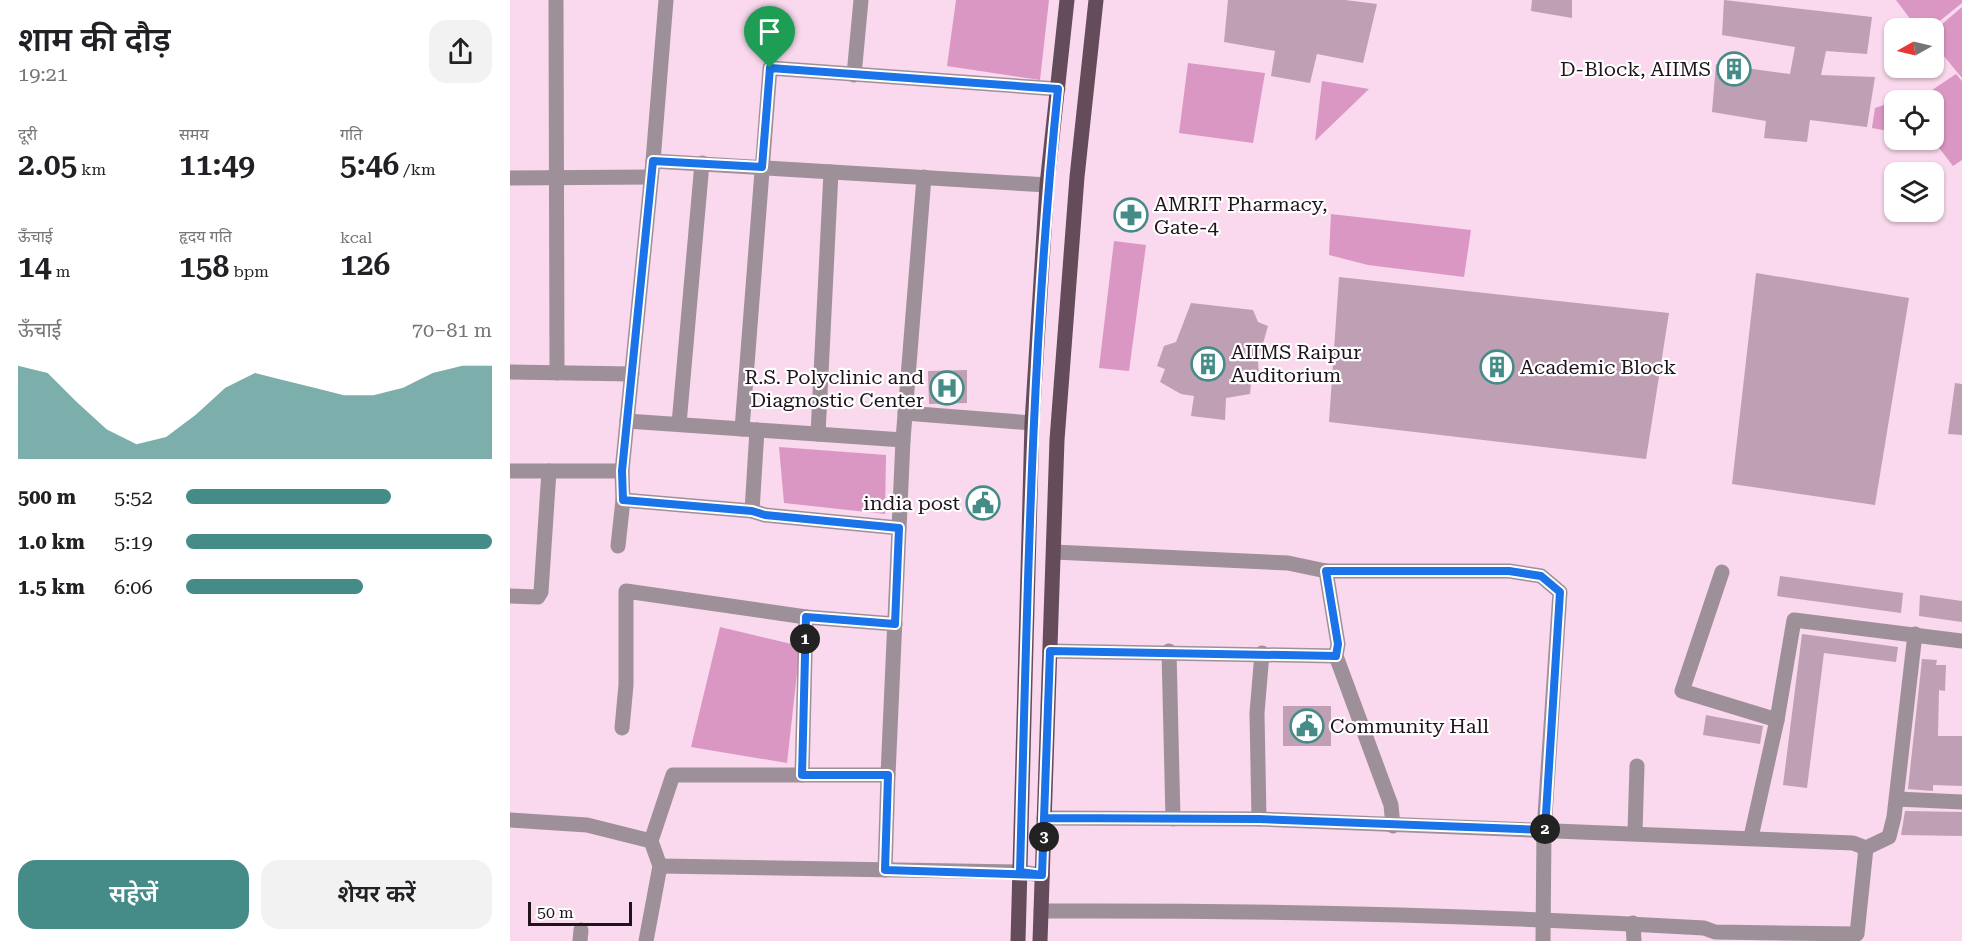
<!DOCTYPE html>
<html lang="hi">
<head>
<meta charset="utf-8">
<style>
	body { margin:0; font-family:"Roboto Serif","Noto Sans Devanagari",serif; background:#f2f2f2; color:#202124; height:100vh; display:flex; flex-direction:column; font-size:22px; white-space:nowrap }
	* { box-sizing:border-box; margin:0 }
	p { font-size:20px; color:#757577 }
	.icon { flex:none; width:33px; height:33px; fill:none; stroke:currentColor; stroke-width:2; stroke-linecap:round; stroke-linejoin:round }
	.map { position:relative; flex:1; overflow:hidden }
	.sheet { display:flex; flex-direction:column; background:#fff; width:510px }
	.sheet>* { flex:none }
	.needle { width:39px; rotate:262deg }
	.fabs { position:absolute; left:1374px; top:18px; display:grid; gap:12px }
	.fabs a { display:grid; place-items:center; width:60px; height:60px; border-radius:12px; background:#fff; box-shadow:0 2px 4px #0004; font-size:30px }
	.scale { position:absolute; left:18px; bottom:15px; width:104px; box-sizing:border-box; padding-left:6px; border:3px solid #20141c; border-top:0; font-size:16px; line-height:21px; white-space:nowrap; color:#20141c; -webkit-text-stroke:4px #fff; paint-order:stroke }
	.pin { position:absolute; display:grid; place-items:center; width:51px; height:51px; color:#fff; margin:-62px -26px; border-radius:50% 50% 50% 0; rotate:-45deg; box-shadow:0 0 6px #0007 }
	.pin .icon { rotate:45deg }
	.km { position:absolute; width:30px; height:30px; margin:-15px; border-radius:50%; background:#222; color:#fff; font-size:16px; line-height:30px; text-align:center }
	.round { display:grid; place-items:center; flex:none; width:63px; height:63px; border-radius:18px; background:#f2f2f2 }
	.head { display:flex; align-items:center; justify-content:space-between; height:102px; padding:0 18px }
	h1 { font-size:33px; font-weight:600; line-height:45px }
	.stats { display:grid; grid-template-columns:repeat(3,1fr); gap:9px; height:102px; padding:6px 18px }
	.stats div { display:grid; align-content:center }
	.stats b { font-size:30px; font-weight:600 }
	.stats small { font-size:16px; font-weight:400 }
	.stats p { font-size:16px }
	.chart { height:168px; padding:12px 18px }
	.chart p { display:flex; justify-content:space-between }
	.chart svg { width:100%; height:108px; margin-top:6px; fill:#458c88; opacity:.7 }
	.primary-button { display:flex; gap:12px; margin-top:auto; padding:12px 18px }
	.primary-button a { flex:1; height:69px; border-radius:18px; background:#458c88; color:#fff; font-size:24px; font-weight:600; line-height:69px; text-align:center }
	.primary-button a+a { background:#f2f2f2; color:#202124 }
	ul { padding:0 18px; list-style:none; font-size:20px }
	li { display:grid; grid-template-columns:96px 72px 1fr; align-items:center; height:45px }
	li i { height:15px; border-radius:8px; background:#458c88 }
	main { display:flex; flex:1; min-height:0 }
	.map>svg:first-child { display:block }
	.green { fill:#db97c3 }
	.building { fill:#bf9fb3 }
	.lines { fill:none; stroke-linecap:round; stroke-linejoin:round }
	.minor { stroke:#9e9098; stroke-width:15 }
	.primary { stroke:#644c5b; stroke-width:15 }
	.route-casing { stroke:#fff; stroke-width:12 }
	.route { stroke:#1a73e8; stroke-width:8 }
	.labels { text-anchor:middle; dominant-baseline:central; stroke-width:4.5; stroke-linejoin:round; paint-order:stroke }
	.poi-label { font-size:20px; fill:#20141c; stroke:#fff; text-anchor:start }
</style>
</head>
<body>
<main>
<section class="sheet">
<div class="head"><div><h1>शाम की दौड़</h1><p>19:21</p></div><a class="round"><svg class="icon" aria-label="share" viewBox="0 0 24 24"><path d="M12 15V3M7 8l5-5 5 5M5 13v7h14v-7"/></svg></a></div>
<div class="stats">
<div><p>दूरी</p><b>2.05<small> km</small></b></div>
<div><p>समय</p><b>11:49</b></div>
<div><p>गति</p><b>5:46<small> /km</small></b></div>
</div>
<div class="stats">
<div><p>ऊँचाई</p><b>14<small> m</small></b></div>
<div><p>हृदय गति</p><b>158<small> bpm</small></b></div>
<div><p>kcal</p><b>126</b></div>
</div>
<div class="chart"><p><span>ऊँचाई</span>70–81 m</p>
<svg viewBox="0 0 160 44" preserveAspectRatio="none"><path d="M0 44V6L10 9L20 21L30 32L40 38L50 35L60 26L70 15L80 9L90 12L100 15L110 18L120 18L130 15L140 9L150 6L160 6V44z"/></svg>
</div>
<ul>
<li><b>500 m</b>5:52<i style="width:67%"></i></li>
<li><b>1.0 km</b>5:19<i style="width:100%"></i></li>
<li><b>1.5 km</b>6:06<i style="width:58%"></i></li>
</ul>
<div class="primary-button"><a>सहेजें</a><a>शेयर करें</a></div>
</section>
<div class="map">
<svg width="1452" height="941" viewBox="0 0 1452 941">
	<rect width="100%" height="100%" fill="#fad8ed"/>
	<g class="green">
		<polygon points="446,0 539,0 530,80 437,66"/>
		<polygon points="1386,0 1452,0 1452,3 1421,28 1407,28"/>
		<polygon points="1452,7 1452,78 1424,44 1424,31"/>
		<polygon points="678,63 755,73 743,143 669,133"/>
		<polygon points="1446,74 1452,81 1452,160 1443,166 1423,140 1424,100 1407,100"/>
		<polygon points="812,81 859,89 805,141"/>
		<polygon points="1380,103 1384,110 1384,132 1362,128 1365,108"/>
		<polygon points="821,214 961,230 954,277 858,265 819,255"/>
		<polygon points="604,241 636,245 619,371 589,368"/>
		<polygon points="269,447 376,455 375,514 274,503"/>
		<polygon points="210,627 290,646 277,763 181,747"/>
	</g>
	<g class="building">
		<polygon points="718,0 835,0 867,4 853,63 807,54 800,83 761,76 765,51 714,42"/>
		<polygon points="1022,0 1062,0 1062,18 1021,11"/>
		<polygon points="1214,0 1362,17 1357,54 1316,51 1311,75 1365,77 1357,127 1300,120 1297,142 1254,138 1256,121 1202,112 1206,64 1280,74 1285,47 1212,35"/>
		<polygon points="1246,273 1399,298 1365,505 1222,484"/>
		<polygon points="829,277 1159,313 1136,459 819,422"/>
		<polygon points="681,303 743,310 748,322 758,326 748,361 749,379 741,383 740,394 716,398 715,420 681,416 684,396 671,394 650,382 655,369 647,366 654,346 666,342"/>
		<polygon points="457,370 457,403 419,404 418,371"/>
		<polygon points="1445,383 1452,384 1452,435 1438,434"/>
		<polygon points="1270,576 1393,593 1391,613 1267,596"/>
		<polygon points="1410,595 1452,601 1452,622 1409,616"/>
		<polygon points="1292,634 1388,647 1386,662 1314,653 1297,788 1273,785"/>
		<polygon points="1412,659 1427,660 1426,665 1436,665 1435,691 1429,690 1428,736 1452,736 1452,786 1423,785 1423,791 1398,789"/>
		<rect x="773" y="706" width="48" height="40"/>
		<polygon points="1196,715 1253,726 1250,744 1193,735"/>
		<polygon points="1395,811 1452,812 1452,836 1391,835"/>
	</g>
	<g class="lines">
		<g class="minor">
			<polyline points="46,0 47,373"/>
			<polyline points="344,75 351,0"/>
			<polyline points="143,161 537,185"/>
			<polyline points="0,178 141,177"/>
			<polyline points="0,372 122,374"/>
			<polyline points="395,413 522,423"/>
			<polyline points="117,421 393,440"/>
			<polyline points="169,424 192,163"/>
			<polyline points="232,429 260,68 548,89"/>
			<polyline points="308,434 321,172"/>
			<polyline points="0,471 112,471"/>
			<polyline points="113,500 242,511 255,515 389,528"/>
			<polyline points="242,511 247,430"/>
			<polyline points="108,546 113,500 112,471 143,161 156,0"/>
			<polyline points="544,552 778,563 816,571 999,571 1031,576 1050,592 1034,830 1033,941"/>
			<polyline points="816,571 828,644 826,656 881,805 883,826"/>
			<polyline points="1212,572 1172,691 1267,720"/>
			<polyline points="0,596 28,597 31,592 39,471"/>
			<polyline points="296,617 385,624"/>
			<polyline points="540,651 826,656"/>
			<polyline points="659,651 663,819"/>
			<polyline points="112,728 116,685 116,591 296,617 292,775 378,775 375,870"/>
			<polyline points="378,775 393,440 414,177"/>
			<polyline points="1387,799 1452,802"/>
			<polyline points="534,818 749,819 1343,843 1356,848 1379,837 1384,817 1405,634"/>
			<polyline points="749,819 747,713 752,653"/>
			<polyline points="0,820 77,825 141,841"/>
			<polyline points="1125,832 1127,766"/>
			<polyline points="1241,837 1267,720 1284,620 1452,641"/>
			<polyline points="150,866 510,872 532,875"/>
			<path d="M531,911C752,910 973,915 1194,928L1205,932L1347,934L1356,848"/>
			<polyline points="1123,923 1124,941"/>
			<polyline points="70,941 71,930"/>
			<polyline points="136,941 150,866 141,841 163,775 292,775"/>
		</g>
		<g class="primary">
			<polyline points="508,941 522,423 537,185 557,0"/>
			<polyline points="530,941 547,440 567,177 586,0"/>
		</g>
	</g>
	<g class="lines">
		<defs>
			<path id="route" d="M260,68L252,167L143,161L112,471L113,500L242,511L255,515L389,528L385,624L296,617L292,775H378L375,870L532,875L534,818L749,819L1035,830L1050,592L1031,576L999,571H816L828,644L826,656L540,651L532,875L510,872C517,610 521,349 548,89L260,68"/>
		</defs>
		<use href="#route" class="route-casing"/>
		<use href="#route" class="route"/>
	</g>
	<defs>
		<symbol id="building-ring" viewBox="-11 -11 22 22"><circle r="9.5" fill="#fff" stroke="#458c88" stroke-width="1.5"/><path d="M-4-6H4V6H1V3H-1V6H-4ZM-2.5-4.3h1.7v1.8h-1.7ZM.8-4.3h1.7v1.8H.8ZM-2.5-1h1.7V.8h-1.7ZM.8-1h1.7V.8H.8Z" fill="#458c88"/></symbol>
		<symbol id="pharmacy-ring" viewBox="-11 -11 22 22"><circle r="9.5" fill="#fff" stroke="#458c88" stroke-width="1.5"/><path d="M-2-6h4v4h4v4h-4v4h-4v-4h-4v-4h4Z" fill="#458c88"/></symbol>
		<symbol id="hospital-ring" viewBox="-11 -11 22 22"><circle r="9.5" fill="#fff" stroke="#458c88" stroke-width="1.5"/><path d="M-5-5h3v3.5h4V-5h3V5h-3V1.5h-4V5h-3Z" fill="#458c88"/></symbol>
		<symbol id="civic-ring" viewBox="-11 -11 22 22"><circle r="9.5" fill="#fff" stroke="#458c88" stroke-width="1.5"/><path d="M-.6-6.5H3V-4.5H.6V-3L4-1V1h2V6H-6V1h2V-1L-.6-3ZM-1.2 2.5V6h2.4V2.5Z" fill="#458c88"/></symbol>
	</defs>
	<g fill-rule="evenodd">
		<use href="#building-ring" x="1205" y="50" width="38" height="38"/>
		<use href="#pharmacy-ring" x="602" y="196" width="38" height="38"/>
		<use href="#building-ring" x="679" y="345" width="38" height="38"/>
		<use href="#building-ring" x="968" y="348" width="38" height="38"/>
		<use href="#hospital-ring" x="418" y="369" width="38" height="38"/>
		<use href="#civic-ring" x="454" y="484" width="38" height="38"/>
		<use href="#civic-ring" x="778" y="707" width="38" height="38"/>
	</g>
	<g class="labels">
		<g class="poi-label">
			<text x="1201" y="69" text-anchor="end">D-Block, AIIMS</text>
			<text x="644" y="204">AMRIT Pharmacy,<tspan x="644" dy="23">Gate-4</tspan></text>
			<text x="721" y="352">AIIMS Raipur<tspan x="721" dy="23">Auditorium</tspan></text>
			<text x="1010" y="367">Academic Block</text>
			<text x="414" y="377" text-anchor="end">R.S. Polyclinic and<tspan x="414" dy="23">Diagnostic Center</tspan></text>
			<text x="450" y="503" text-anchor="end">india post</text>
			<text x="820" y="726">Community Hall</text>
		</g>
	</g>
</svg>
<div class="fabs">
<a><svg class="needle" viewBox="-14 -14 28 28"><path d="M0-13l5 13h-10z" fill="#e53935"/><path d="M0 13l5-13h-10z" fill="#757577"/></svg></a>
<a><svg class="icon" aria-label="locate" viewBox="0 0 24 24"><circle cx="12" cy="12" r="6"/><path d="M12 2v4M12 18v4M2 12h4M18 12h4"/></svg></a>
<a><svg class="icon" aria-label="layers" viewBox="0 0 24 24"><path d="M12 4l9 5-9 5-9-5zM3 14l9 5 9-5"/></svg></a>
</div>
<div class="scale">50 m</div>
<div class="pin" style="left:260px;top:68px;background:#1e9e55"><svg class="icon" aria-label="arrive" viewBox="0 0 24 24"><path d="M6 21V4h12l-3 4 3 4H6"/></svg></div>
<b class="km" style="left:295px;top:639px">1</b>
<b class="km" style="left:1035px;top:829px">2</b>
<b class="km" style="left:534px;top:837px">3</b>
</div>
</main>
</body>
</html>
